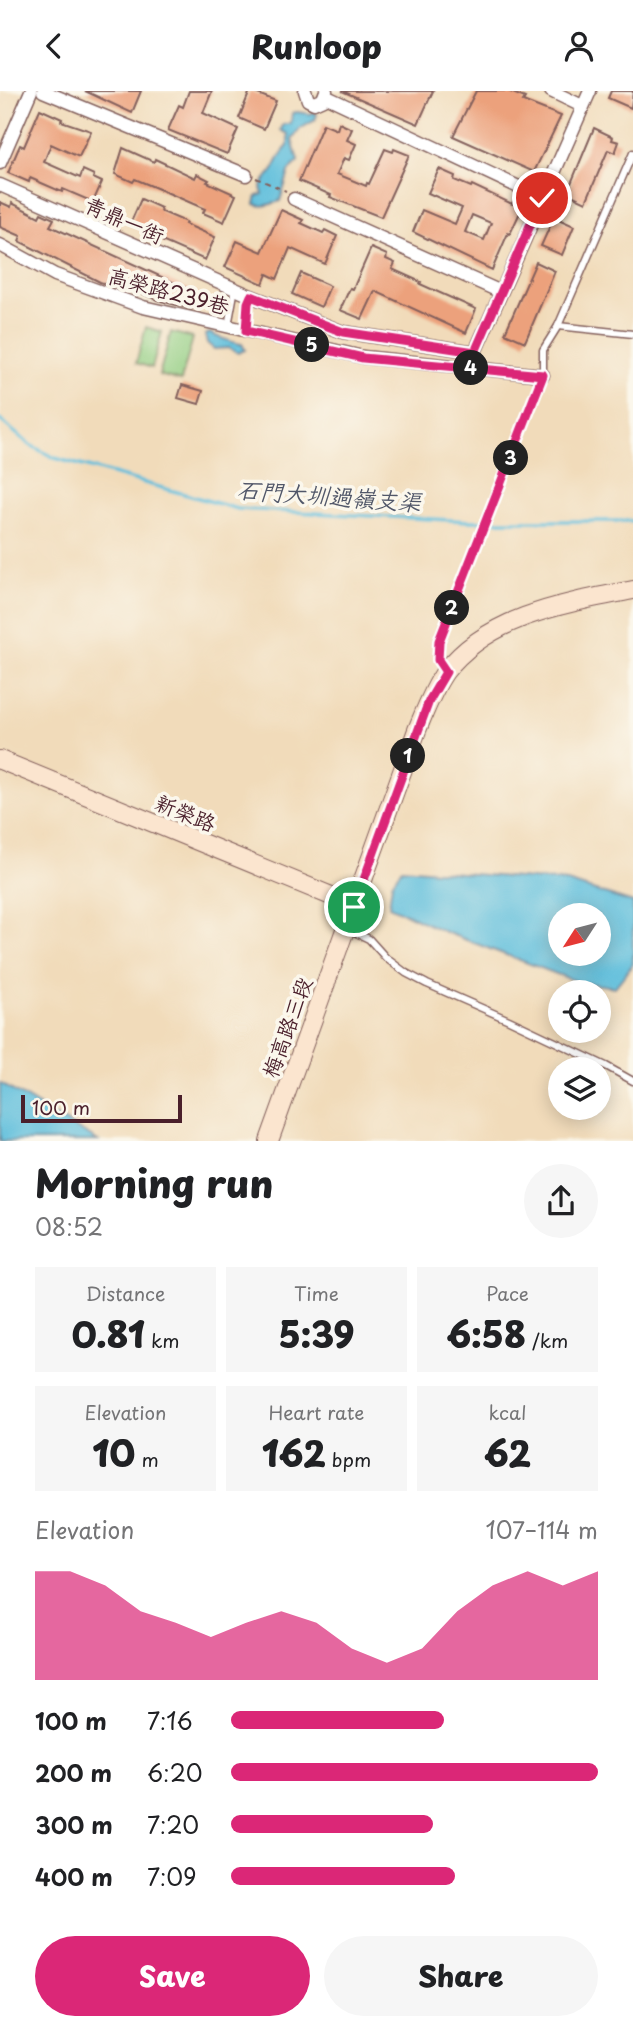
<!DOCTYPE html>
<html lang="en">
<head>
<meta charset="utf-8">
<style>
	body { margin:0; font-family:"Playpen Sans","LXGW WenKai TC",sans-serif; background:#f6f6f6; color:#202124; height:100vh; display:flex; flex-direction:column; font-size:26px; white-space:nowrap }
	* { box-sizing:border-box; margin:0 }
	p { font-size:23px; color:#757577 }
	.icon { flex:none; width:38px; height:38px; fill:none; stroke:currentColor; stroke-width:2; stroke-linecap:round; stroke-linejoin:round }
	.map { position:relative; height:1050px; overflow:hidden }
	.panel { display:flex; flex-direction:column; background:#fff; flex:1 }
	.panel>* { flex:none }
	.needle { width:46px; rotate:234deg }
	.fabs { position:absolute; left:548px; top:812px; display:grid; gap:14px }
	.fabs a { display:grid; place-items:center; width:63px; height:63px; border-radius:50%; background:#fff; box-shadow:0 4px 18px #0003; font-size:35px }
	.scale { position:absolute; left:21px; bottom:18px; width:161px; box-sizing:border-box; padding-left:7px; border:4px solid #4a1f2b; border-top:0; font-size:19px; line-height:24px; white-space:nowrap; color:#4a1f2b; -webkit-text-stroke:5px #fbf7ec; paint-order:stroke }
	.pin { position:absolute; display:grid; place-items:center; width:60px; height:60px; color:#fff; margin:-30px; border:4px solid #fff; border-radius:50%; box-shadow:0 2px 7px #0007 }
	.km { position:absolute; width:35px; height:35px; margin:-18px; border-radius:50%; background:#222; color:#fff; font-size:19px; line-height:35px; text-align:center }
	.round { display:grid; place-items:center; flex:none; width:74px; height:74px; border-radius:37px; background:#f6f6f6 }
	.headline { display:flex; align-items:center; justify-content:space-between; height:119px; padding:0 35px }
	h1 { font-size:38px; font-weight:800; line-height:52px }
	.stats { display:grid; grid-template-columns:repeat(3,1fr); gap:10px; height:119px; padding:7px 35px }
	.stats div { display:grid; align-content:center; border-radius:0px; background:#f6f6f6; text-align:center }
	.stats b { font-size:35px; font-weight:800 }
	.stats small { font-size:19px; font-weight:400 }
	.stats p { font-size:19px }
	.chart { height:196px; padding:14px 35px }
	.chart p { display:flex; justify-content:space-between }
	.chart svg { width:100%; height:126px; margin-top:7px; fill:#db2777; opacity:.7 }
	.primary-button { display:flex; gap:14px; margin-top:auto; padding:14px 35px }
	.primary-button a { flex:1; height:80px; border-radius:42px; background:#db2777; color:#fff; font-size:28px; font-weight:800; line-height:80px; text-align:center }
	.primary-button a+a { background:#f6f6f6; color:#202124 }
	ul { padding:0 35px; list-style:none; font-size:23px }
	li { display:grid; grid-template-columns:112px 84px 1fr; align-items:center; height:52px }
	li i { height:18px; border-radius:9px; background:#db2777 }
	header { display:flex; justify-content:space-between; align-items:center; height:91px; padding:0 35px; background:#fff; font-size:32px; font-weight:800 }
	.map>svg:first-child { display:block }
	.green { fill:#92cd81; stroke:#6e7656; stroke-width:2 }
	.water { fill:#5dbedc; stroke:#546e84; stroke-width:2; fill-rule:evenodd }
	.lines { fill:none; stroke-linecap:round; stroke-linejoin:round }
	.stream { stroke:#5dbedc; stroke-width:3.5 }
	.building { fill:#eca17b; fill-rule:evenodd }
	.lane-casing { stroke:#84615d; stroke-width:9 }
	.street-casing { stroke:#84615d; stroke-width:15 }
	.secondary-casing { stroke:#84615d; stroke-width:20 }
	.path { stroke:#84615d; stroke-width:2; stroke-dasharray:5 5; stroke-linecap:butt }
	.lane { stroke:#fff; stroke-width:6 }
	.street { stroke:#fff; stroke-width:12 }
	.secondary { stroke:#fbe5cf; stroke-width:18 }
	.route-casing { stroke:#fff; stroke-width:14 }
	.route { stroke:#db2777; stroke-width:9 }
	.labels { text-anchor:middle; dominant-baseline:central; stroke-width:7; stroke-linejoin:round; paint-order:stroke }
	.street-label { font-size:21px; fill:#4a1f2b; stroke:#fbf7ec }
	.water-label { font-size:23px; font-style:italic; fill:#515769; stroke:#fbf7ec }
</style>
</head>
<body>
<header><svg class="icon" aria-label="back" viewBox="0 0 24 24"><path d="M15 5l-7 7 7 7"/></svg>Runloop<svg class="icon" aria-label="person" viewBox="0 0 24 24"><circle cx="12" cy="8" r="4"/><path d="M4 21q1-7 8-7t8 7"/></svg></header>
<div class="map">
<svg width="633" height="1050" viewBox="0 0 633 1050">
	<rect width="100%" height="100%" fill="#fbf7ec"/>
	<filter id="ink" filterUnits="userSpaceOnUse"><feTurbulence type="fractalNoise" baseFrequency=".0143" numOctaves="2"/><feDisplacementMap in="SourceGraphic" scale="14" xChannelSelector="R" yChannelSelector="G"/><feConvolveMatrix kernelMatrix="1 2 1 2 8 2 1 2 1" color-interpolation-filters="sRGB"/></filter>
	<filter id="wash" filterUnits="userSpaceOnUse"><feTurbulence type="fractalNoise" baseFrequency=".00686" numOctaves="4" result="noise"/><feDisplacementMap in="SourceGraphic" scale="28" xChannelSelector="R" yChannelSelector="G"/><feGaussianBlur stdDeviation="1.57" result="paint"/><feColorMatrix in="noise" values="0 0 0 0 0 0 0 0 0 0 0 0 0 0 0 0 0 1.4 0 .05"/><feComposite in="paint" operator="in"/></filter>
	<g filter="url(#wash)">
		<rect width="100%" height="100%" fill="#f1dbba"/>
		<g class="green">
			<polygon points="146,236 162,241 152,277 136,272"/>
			<polygon points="171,241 193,247 181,290 159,284"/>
		</g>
		<g class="water">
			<path d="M297,21L311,23L313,21L317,23L315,29L300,38L292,49L298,70L289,81L280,110C270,113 264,117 255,113L257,105L263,103L261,97C264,89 266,88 271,82C278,73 277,66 288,55V43L281,39L283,34L291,32L292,22Z"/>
			<path d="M210,242C214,245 237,253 242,253L245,259L238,262L229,257L214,258L207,252L205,244Z"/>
			<path d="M402,777L567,791L633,812V873L615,896L578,891L445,841L389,815L392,792ZM598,824V863H560V824Z"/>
			<polygon points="0,992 98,1050 0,1050"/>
		</g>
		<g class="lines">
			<polyline class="stream" points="0,329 30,354 55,367 238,418 470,430 633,430"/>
		</g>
		<g id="blocks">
			<g class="building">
				<polygon points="85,0 141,0 132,22"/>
				<polygon points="189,0 212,0 203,22 238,38 227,63 168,39 179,14 183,16"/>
				<polygon points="250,0 276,10 264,38 239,27"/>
				<polygon points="342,0 433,0 418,33"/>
				<polygon points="476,0 508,0 525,7 523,10 561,25 534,81 453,45"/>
				<polygon points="611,0 633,0 631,17 608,7"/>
				<polygon points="40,18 62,28 61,30 91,40 79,66 51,53 44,71 80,87 83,79 94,84 93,87 102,91 93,111 63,98 62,101 30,87 29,91 8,82 20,54 24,56"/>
				<polygon points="339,32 352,38 347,49 356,53 349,69 344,67 337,83 366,95 367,92 369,93 385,58 393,61 394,58 409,64 381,126 330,106 331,104 299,90 323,33 337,39"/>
				<polygon points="594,37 613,46 612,49 619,51 615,62 608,59 586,111 567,102"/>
				<polygon points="123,57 154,71 155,68 195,87 197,83 209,89 207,91 236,104 224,131 203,122 205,118 166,101 135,88 133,91 115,83"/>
				<path d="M439,78L455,85L454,89L471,96L472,94L512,113L513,111L523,115L510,143L508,142L492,179L413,141L422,119L455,133L462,117L428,102ZM472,124L491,132L484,149L465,141Z"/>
				<polygon points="141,108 161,117 160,120 186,131 185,133 215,146 205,169 157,148 158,145 130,133"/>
				<polygon points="0,111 11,116 12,112 39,126 41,122 54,128 50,135 199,203 192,218 157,209 125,195 123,199 100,191 19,150 21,145 0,136"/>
				<polygon points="281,119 303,129 301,132 323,142 325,139 337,145 325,173 290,157 277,188 267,183 263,193 225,176 237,150 262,161"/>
				<polygon points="554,126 574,135 562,164 541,155"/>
				<polygon points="371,157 387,164 386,168 395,172 392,178 421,191 420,193 476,218 466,242 375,200 362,228 340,219 350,197 353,198"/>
				<polygon points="536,171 555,180 525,251 505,242"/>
				<polygon points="301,182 330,195 321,216 292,203"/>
				<polygon points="182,294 203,300 199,313 178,307"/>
			</g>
		</g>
	</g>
	<g filter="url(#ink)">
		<use href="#blocks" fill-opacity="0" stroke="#84615d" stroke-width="2"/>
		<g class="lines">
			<defs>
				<g id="lane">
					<polyline points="228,235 235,197"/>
					<polyline points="558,235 633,243"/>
					<polyline points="246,240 248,212 251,205"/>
					<polyline points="445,579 438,569 439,550 543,284 543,259 558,235 633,62"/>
					<polyline points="348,838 369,848 386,867 406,882 427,893 509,929 606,975 633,990"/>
				</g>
				<g id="street">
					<polyline points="43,0 246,84"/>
					<polyline points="305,0 308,9 314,12 323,8 326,0"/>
					<polyline points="551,0 582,15"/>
					<polyline points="325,5 542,107"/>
					<polyline points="0,72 31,0"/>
					<polyline points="0,94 251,205 343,241 475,261 590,0"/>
					<polyline points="294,108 501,201"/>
					<polyline points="0,154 55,184 143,216 363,266 543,284"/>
				</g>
				<g id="secondary">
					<polyline points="0,669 341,809 354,816"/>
					<path d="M269,1050L417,639C425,620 433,598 445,581C489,524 567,512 633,499"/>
				</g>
			</defs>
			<use href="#lane" class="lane-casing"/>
			<use href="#street" class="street-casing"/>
			<use href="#secondary" class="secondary-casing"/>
			<polyline class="path" points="256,87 286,100"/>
			<use href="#lane" class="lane"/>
			<use href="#street" class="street"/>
			<use href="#secondary" class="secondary"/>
		</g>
	</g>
	<g class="lines" filter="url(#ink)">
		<defs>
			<polyline id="route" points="354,816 429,610 446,581 438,569 439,550 543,284 363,267 246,240 248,212 251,205 343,241 475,261 542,107"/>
		</defs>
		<use href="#route" class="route-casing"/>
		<use href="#route" class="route"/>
	</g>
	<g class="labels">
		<g class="street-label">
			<text transform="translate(125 128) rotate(24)">青鼎一街</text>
			<text transform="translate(169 199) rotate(15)">高榮路239巷</text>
			<text transform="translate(186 721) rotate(22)">新榮路</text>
			<text transform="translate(286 936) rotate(-70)">梅高路三段</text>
		</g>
		<g class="water-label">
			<text transform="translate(329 404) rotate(4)">石門大圳過嶺支渠</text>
		</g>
	</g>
</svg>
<div class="fabs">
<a><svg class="needle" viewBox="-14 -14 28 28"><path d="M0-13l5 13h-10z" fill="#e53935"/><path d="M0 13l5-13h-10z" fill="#757577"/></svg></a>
<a><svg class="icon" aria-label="locate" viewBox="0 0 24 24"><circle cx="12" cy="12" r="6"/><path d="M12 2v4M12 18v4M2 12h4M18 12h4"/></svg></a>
<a><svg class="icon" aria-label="layers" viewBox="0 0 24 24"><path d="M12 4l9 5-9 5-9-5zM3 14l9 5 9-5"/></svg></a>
</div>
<div class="scale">100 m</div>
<div class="pin" style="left:354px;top:816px;background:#1e9e55"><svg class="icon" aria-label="arrive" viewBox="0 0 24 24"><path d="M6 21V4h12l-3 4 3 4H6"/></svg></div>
<div class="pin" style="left:542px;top:107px;background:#d93025"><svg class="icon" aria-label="check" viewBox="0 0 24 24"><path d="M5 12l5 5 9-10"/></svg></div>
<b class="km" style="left:408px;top:665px">1</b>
<b class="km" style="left:452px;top:517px">2</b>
<b class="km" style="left:511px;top:367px">3</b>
<b class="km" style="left:471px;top:277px">4</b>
<b class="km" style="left:312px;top:254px">5</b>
</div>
<section class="panel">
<div class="headline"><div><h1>Morning run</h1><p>08:52</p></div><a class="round"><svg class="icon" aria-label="share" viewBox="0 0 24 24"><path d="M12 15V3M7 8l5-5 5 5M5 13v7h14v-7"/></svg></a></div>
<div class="stats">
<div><p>Distance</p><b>0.81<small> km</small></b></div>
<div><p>Time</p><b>5:39</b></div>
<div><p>Pace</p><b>6:58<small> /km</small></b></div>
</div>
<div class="stats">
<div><p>Elevation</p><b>10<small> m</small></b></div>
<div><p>Heart rate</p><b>162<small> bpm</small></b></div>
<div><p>kcal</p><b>62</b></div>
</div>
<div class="chart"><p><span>Elevation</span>107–114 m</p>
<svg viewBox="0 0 160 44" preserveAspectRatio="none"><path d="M0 44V6L10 6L20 11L30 20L40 24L50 29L60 24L70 20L80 24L90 33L100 38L110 33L120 20L130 11L140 6L150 11L160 6V44z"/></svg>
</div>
<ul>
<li><b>100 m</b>7:16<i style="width:58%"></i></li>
<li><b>200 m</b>6:20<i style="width:100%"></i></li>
<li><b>300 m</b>7:20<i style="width:55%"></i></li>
<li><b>400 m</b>7:09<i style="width:61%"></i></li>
</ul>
<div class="primary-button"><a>Save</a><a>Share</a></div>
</section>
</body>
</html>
